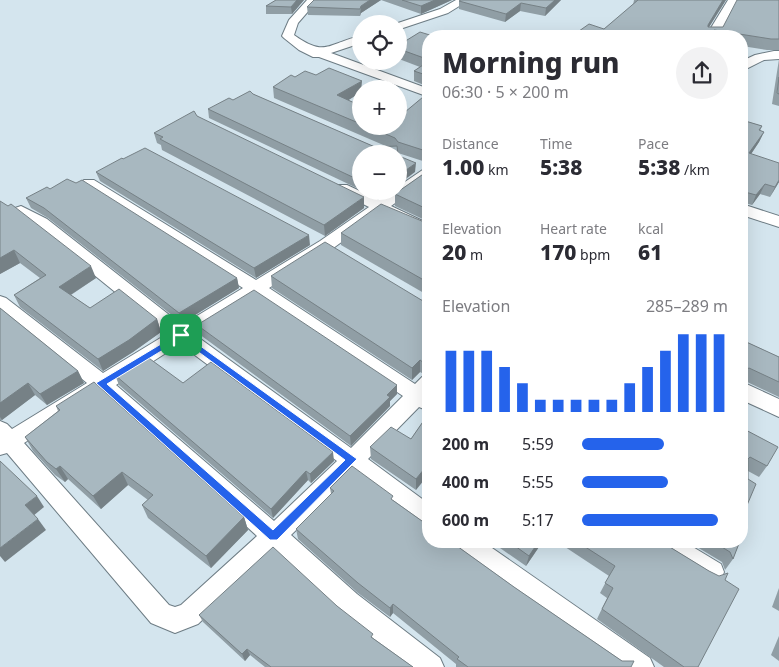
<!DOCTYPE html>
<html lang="en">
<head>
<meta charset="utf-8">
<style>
	body { margin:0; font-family:"Noto Sans",sans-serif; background:#f2f2f3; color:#2b2b33; height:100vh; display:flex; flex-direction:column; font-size:19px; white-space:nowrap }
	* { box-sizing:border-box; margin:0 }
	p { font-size:16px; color:#7c7c81 }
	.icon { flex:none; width:28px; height:28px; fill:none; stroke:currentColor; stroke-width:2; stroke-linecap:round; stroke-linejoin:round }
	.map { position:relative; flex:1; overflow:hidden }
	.panel { position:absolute; left:422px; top:30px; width:326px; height:518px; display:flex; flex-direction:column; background:#fff; border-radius:20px; box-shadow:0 5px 20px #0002 }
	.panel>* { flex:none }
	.controls { position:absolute; left:352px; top:15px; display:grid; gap:10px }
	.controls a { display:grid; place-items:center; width:55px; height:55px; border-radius:50%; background:#fff; box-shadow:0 5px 20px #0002; font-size:25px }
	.pin { position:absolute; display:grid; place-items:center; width:42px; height:42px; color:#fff; margin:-21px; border-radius:10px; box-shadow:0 2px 8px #0006 }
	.round { display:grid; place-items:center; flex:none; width:52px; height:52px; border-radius:26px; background:#f2f2f3 }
	.head { display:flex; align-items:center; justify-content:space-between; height:85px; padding:0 20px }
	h1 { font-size:28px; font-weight:800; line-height:38px }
	.figures { display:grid; grid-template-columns:repeat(3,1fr); gap:8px; height:85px; padding:5px 20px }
	.figures div { display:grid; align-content:center }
	.figures b { font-size:21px; font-weight:800 }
	.figures small { font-size:14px; font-weight:400 }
	.figures p { font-size:14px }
	.chart { height:140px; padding:10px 20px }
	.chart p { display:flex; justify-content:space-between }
	.chart svg { width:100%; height:90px; margin-top:5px; stroke:#2563eb; stroke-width:6 }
	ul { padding:0 20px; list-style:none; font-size:16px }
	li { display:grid; grid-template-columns:80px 60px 1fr; align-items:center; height:38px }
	li i { height:12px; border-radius:6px; background:#2563eb }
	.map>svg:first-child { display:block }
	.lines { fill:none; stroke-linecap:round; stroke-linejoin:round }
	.street-casing { stroke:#6d7c84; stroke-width:2 }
	.street { fill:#fff; fill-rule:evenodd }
	.wall { fill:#909ea5 }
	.shaded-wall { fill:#768186 }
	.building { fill:#a8b8c0; stroke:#768186 }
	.route { fill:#2563eb; stroke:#fff; fill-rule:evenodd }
</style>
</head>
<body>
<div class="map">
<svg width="779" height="667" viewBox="0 0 779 667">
	<rect width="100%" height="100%" fill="#d4e5ee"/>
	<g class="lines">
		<defs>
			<g id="street">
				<path d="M307,0H318L298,23L294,35C326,58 328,43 361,36V43L331,53L429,89V97L319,57H313L299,50L284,38L282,36L289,20Z"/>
				<polygon points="456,0 469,0 448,13 403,28 399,29 399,24 395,24 440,9"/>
				<polygon points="728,0 738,0 718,36 706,36"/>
				<polygon points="774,51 779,51 779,59 764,60 742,71 742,61 755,55"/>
				<path d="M429,168V179L391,206L429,224V236L381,213L332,249L269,288L415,384L422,377L429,374V411L419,407L368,459L429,504V527L421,524L353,474L291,535L357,594L440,658L444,667H409L339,612L274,551L198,624L175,633L151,623L7,453L0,455V421L7,424L12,429L87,383L0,312V296L6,298L103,373L167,334L35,227L13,211L15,208L21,206L47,219L182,325L243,288L84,186L81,183L84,180H94L256,280L320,241L369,207L337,191L334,188L337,185H347L379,200L392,191H399V186L424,169ZM256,297L403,396L351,448L195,335ZM180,344L337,461L274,521L116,385ZM101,394L257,536L181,605L175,607L169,605L24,443Z"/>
				<polygon points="742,204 779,216 779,227 742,215"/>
				<polygon points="742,382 779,399 779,417 742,400"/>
				<polygon points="450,541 482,541 650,658 654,667 618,667 454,549"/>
				<polygon points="649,541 683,541 721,564 724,572 721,580 712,584 703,580 653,549"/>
			</g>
		</defs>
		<use href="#street" class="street-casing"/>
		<use href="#street" class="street"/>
	</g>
	<g class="wall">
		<polygon points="276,0 304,0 292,14 266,14 266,6"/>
		<polygon points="314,0 452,0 421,14 381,0 361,13 360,16 308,15 307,7"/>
		<polygon points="461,0 561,0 545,16 520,11 505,22 459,9 459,1"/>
		<polygon points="634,0 726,0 709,27 723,27 779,0 779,50 767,50 742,46 742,36 572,36 604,29 633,5"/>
		<polygon points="429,36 429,87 414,81 414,71 420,67 399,59 399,45"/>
		<polygon points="779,59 779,106 772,104"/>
		<polygon points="316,75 361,89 361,92 348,100 361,106 361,126 399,126 429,92 429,163 398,153 361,154 361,190 209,118 208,109 233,100 253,94 375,147 388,147 274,98 273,87 295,77"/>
		<polygon points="197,116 364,208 325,236 162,150 161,145 157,143 154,133"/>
		<polygon points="742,120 762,126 760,131 764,132 759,142 751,154 779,182 770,197 760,194 752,205 745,203 745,205 747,207 743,217"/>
		<polygon points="429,170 429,222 395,206 395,194"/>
		<polygon points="96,172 310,245 256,278 100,181"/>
		<polygon points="50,189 237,278 239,288 182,323 48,218 31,208 26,198"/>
		<polygon points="365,191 388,191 379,198"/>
		<polygon points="0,201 96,278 71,295 90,308 157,319 161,332 133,352 103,371 20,307 14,295 40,278 20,263 0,274"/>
		<polygon points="429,224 429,296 341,245 341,233"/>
		<polygon points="271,276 429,301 429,372 424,374 420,372 412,380 272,288"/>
		<polygon points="0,308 78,371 84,383 47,405 35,395 2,420 0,420"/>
		<polygon points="197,325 397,394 390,401 390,406 351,446 199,334"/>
		<polygon points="742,340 779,357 779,397 743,380"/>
		<polygon points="115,375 183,383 334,461 311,483 308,480 273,518 119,385"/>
		<polygon points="56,406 244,517 248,530 211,568 148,518 142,505 148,500 128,485 101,509 68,479 65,482 55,475 33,451 25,437 58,411"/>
		<polygon points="429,413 416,490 371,459 370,447 411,439"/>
		<polygon points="742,428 767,466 759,477 748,471"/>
		<polygon points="330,488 393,500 514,587 631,667 456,667 456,664 393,613 390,617 358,593 298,539 296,529 331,494"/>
		<polygon points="490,541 543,541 526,566"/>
		<polygon points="556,541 660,541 709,571 725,580 698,667 664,667 597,619 607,598 600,593 609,576"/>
		<polygon points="687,541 740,541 733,559 725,570 722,562"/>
		<polygon points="779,588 779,611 772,607"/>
		<polygon points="337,606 373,638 413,667 265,667 250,655 245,661 203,622 199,615"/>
		<polygon points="779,636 779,661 771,655"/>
	</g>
	<g class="shaded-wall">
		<polygon points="297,0 304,0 292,14 291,7"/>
		<polygon points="370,0 381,0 361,13 360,16 361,6"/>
		<polygon points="435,0 452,0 421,14 421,6"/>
		<polygon points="555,0 561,0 545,16 546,8"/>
		<polygon points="723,0 726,0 704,35 708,25"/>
		<polygon points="521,3 520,11 505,22 506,14"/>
		<polygon points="714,30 712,36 708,36"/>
		<polygon points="429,55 429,64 424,68 424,58"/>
		<polygon points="362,81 361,92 338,107 337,95"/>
		<polygon points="764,132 759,142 745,163 749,153"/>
		<polygon points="416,163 415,172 399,184 399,175"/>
		<polygon points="779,180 779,182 770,197 775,187"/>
		<polygon points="765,184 760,194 752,205 756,195"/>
		<polygon points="379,191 388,191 379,198"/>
		<polygon points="364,197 364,208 325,236 324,225"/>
		<polygon points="309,235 310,245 256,278 254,268"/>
		<polygon points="14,250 20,263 0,274 0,258"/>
		<polygon points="91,266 96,278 64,299 59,287"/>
		<polygon points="237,278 239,288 182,323 179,313"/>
		<polygon points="157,319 161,332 133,352 103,371 98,359"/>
		<polygon points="420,360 420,372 412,380 412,368"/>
		<polygon points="429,361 429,372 424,374 424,363"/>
		<polygon points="78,371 84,383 47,405 40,394"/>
		<polygon points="28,383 35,395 2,420 0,417 0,403"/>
		<polygon points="397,385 397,394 390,401 390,406 351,446 350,436 387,395"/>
		<polygon points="333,452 334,461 311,483 310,474"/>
		<polygon points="429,463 429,474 416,490 416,479"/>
		<polygon points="60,466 68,479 65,482 56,469"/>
		<polygon points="306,471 308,480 273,518 271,509"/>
		<polygon points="122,472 128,485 101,509 93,496"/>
		<polygon points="37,496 44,507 33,516 25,505"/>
		<polygon points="244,517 248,530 211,568 206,556"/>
		<polygon points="38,519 46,530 5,562 0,556 0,548"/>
		<polygon points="539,541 543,541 526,566 529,556"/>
		<polygon points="393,604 393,613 390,617 390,608"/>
		<polygon points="247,649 250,655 245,661 242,654"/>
	</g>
	<g class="building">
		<polygon points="276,0 297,0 291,7 266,6"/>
		<polygon points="314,0 370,0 361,6 360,9 307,7"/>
		<polygon points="402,0 435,0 421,6"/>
		<polygon points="461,0 555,0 546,8 521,3 506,14 459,1"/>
		<polygon points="638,0 723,0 708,25 708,27 723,27 737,0 779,0 779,39 771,39 714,30 708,36 572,36 589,24 604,29"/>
		<polygon points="420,32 433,36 429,36 429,55 424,58 399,49 399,45"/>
		<polygon points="429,61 429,76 414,71"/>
		<polygon points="329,68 362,81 337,95 361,106 361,124 273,87 291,75 295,77 305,71 316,75"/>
		<polygon points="779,77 779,94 777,93"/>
		<polygon points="250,91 253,94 375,147 397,146 398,154 361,154 361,181 208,109 229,98 233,100"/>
		<polygon points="429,92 429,152 398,142 395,138 367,126 399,126 399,117"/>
		<polygon points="194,111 197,116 364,197 324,225 160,139 163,137 154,133"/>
		<polygon points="742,120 762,126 759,130 764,132 749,153 779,163 779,180 775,187 765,184 756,195 745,192 745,205 747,207 742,213"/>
		<polygon points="145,148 309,235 254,268 96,172 122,158 123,159"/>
		<polygon points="399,156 416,163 399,175"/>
		<polygon points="429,170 429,210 395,194 399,191"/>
		<polygon points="67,179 76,183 82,180 237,278 179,313 44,208 26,198 47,187 50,189"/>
		<polygon points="0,201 8,206 11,204 91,266 59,287 90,308 119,289 157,319 129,340 98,359 14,295 46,275 14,250 0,258"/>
		<polygon points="381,204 429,224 429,283 341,233"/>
		<polygon points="325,242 423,301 429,301 429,361 424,363 420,360 412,368 271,276"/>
		<polygon points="254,290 397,385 387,395 390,397 350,436 197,325"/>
		<polygon points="0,308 78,371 40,394 28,383 0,403"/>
		<polygon points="742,340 779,357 779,382 749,368 747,369 747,373 742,371"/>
		<polygon points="146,356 183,383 211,362 333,452 310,474 306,471 271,509 115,375"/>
		<polygon points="94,382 244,517 206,556 142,505 153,495 122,472 93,496 60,466 56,469 47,462 25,437 60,410 56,406"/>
		<polygon points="429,413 429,463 416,479 370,447 391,427 411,439"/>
		<polygon points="742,428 778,447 767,466 750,457 748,459 748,479 756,484 742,517"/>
		<polygon points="0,461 37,496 25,505 38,519 0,548"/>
		<polygon points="352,466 393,496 391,499 429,526 429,541 450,541 514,587 622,661 634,661 631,667 468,667 457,659 459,657 393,604 390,608 358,583 296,529 334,491 330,488"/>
		<polygon points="742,526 746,528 742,536"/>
		<polygon points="508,541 539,541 529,556"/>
		<polygon points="576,541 660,541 709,571 719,576 728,573 725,580 739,589 698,667 684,667 602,609 613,588 605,583 615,566"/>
		<polygon points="712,541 740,541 733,559 730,552"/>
		<polygon points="273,547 337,606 373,634 371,637 413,667 271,667 247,649 242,654 199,615"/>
	</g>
	<path class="route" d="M181,332L357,459L277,540H270L96,383ZM181,339L345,460L273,530L107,384Z"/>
</svg>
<div class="controls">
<a><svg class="icon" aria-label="locate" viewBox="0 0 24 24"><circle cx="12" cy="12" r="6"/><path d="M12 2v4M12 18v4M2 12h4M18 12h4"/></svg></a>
<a>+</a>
<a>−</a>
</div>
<div class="pin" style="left:181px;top:335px;background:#1e9e55"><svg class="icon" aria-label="arrive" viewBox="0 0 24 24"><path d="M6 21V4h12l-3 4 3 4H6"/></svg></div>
<section class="panel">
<div class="head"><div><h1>Morning run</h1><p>06:30 · 5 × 200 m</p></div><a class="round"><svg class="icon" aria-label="share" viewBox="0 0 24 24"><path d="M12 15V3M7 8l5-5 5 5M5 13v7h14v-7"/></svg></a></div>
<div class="figures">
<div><p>Distance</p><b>1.00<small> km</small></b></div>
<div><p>Time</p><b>5:38</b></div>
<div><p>Pace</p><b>5:38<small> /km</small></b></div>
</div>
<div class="figures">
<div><p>Elevation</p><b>20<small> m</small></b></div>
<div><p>Heart rate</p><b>170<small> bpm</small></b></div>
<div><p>kcal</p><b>61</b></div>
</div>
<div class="chart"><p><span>Elevation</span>285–289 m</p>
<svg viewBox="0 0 160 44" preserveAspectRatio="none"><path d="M5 44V14M15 44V14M25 44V14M35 44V22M45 44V30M55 44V38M65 44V38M75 44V38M85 44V38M95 44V38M105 44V30M115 44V22M125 44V14M135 44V6M145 44V6M155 44V6"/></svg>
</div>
<ul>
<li><b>200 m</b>5:59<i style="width:56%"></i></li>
<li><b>400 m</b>5:55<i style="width:59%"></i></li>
<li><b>600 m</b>5:17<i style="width:93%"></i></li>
</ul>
</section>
</div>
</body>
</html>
